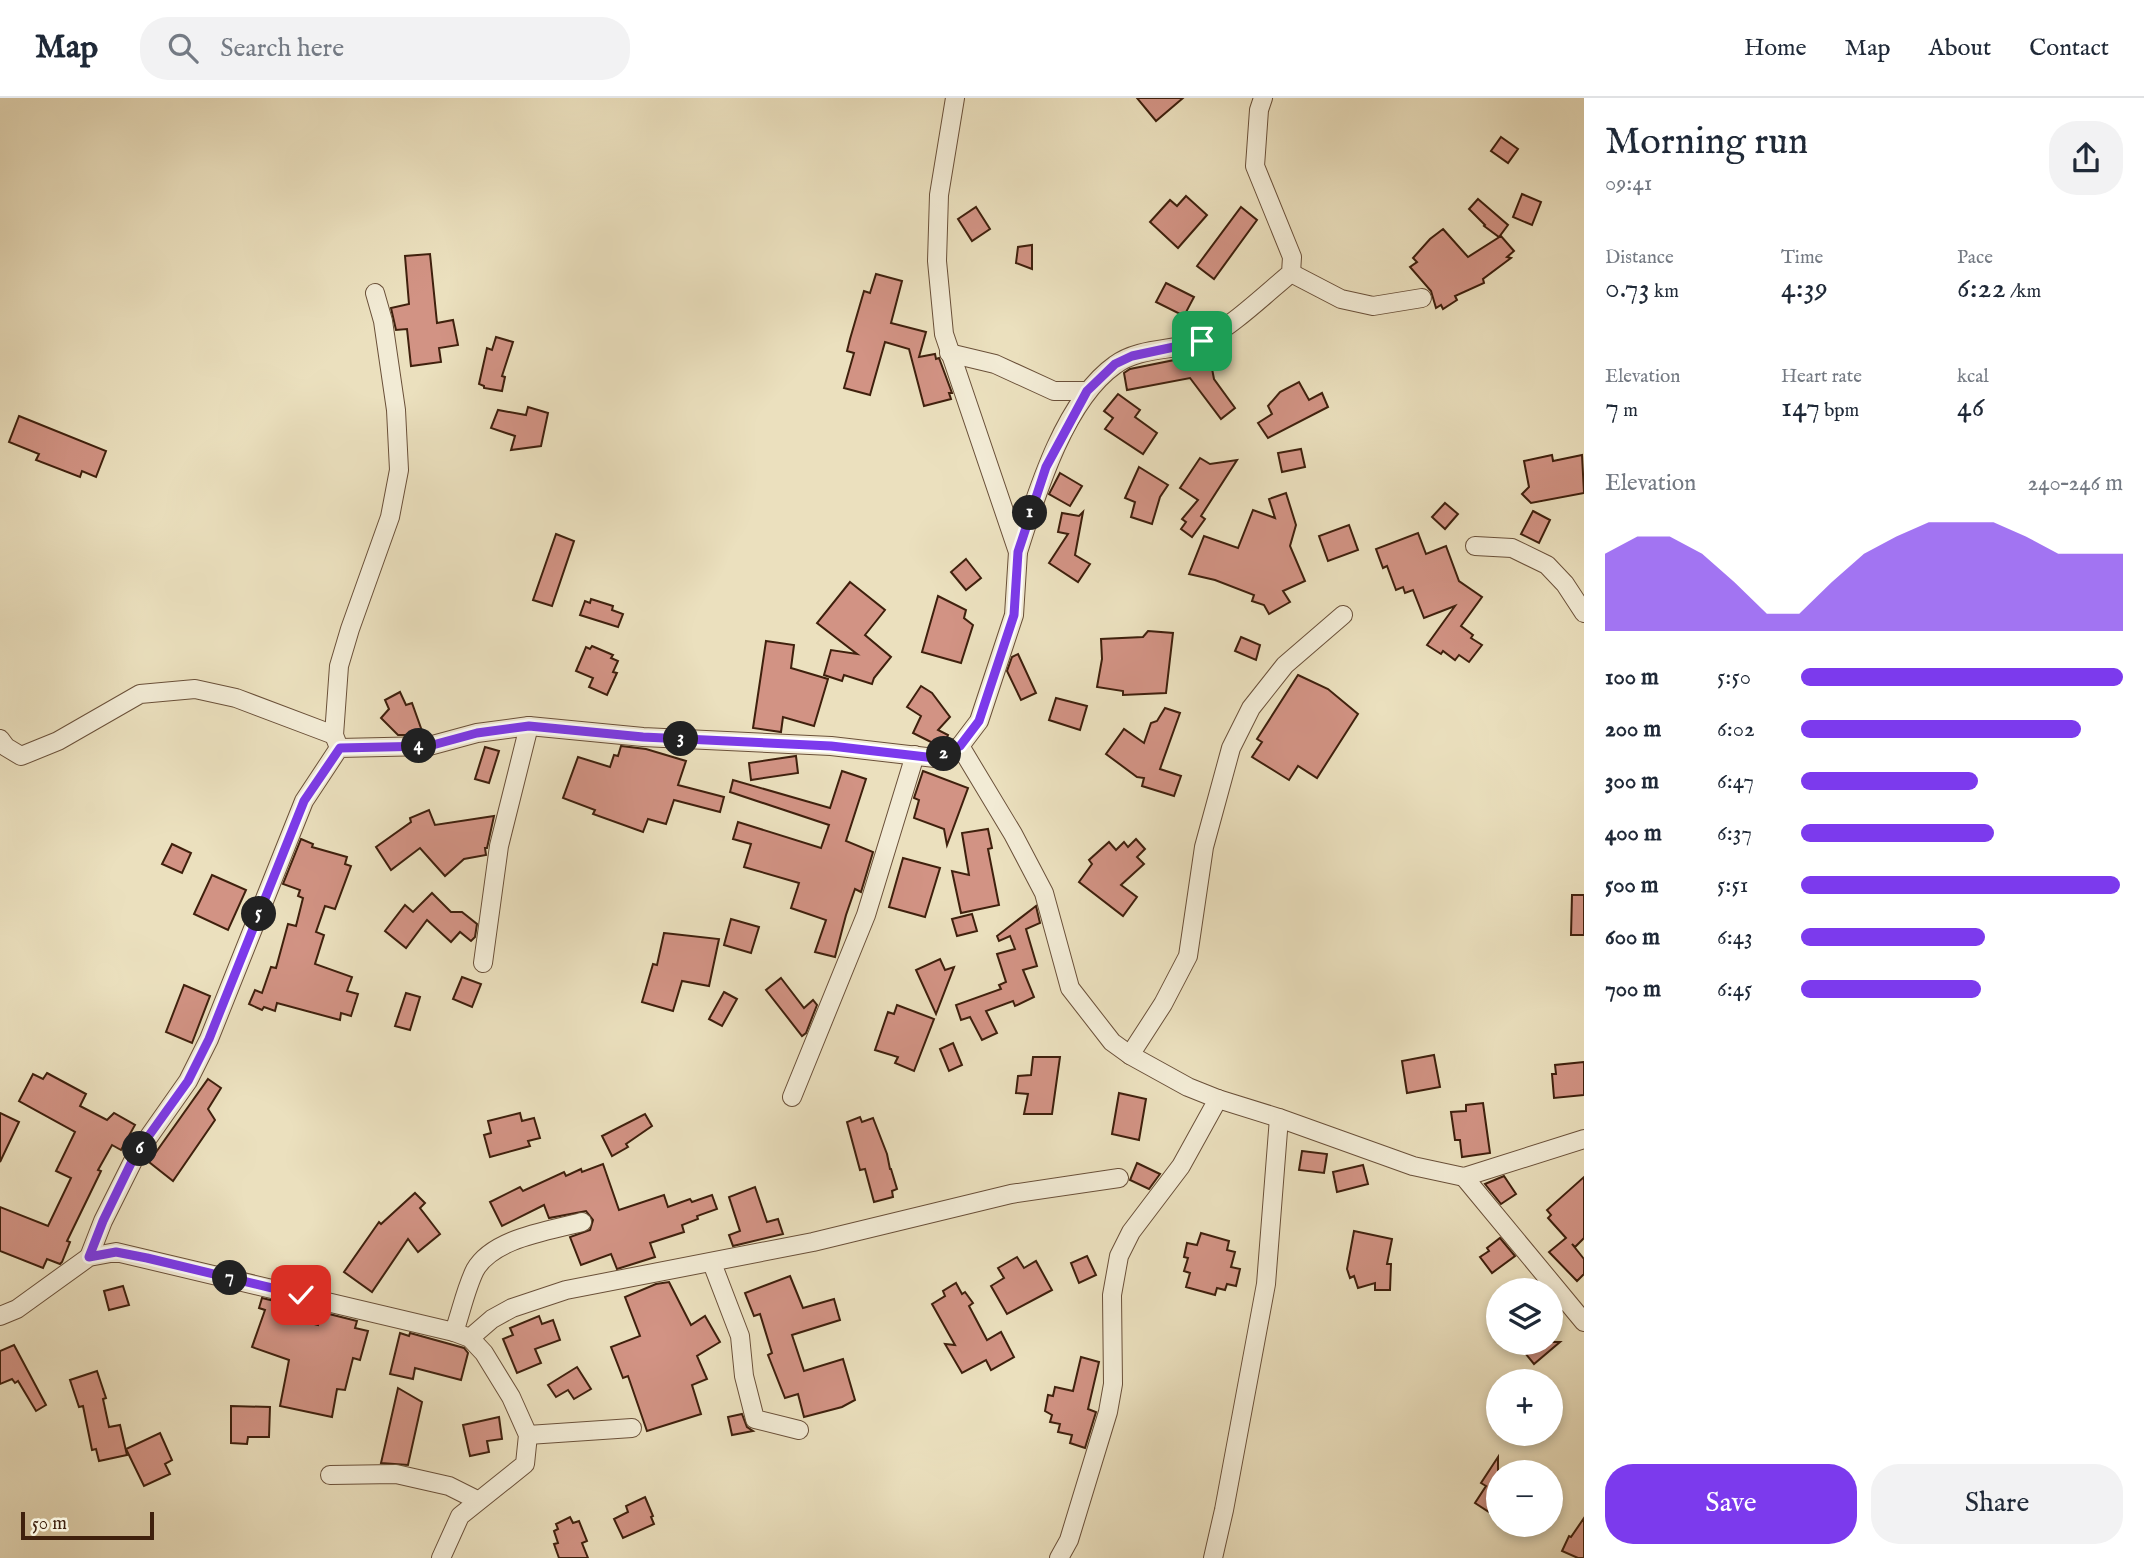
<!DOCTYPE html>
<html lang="en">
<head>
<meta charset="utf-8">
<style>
	body { margin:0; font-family:"IM FELL English",serif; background:#f2f2f3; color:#1f2937; height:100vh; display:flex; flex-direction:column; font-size:26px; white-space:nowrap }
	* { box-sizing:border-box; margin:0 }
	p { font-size:23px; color:#747a83 }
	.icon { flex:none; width:38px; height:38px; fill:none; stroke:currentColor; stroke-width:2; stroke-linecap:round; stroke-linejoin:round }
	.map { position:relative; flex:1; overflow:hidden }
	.details { display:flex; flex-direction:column; background:#fff; width:560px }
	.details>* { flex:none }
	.fabs { position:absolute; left:1486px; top:1180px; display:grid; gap:14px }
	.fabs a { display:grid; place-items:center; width:77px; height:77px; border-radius:50%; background:#fff; box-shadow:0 4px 10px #0003; font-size:35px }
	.scale { position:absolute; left:21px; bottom:18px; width:133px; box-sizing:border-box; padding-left:7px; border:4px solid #3f200d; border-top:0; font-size:19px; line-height:24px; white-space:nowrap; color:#3f200d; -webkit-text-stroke:5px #f2ebd5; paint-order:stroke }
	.pin { position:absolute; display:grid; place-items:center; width:60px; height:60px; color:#fff; margin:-30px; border-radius:14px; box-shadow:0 4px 10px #0006 }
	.km { position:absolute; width:35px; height:35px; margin:-18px; border-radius:50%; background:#222; color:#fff; font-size:19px; line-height:35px; text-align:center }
	.round { display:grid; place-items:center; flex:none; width:74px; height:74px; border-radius:28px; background:#f2f2f3 }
	.overview { display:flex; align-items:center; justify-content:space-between; height:119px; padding:0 21px }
	h1 { font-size:38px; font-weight:600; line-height:52px }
	.figures { display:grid; grid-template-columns:repeat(3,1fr); gap:10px; height:119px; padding:7px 21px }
	.figures div { display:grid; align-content:center }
	.figures b { font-size:30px; font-weight:600 }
	.figures small { font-size:19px; font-weight:400 }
	.figures p { font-size:19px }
	.chart { height:196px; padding:14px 21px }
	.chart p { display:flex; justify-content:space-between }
	.chart svg { width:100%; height:126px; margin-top:7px; fill:#7c3aed; opacity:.7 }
	.cta { display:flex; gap:14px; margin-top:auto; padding:14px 21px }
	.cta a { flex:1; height:80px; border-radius:28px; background:#7c3aed; color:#fff; font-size:28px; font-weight:600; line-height:80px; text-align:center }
	.cta a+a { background:#f2f2f3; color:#1f2937 }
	ul { padding:0 21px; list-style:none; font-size:23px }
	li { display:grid; grid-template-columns:112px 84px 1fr; align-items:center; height:52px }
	li i { height:18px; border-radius:9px; background:#7c3aed }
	header { display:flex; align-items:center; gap:42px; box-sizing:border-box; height:98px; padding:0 35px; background:#fff; border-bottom:2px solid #e0e1e3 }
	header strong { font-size:33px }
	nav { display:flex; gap:38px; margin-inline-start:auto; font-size:24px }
	.search { width:490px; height:63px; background:#f2f2f3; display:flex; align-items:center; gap:18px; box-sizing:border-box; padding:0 24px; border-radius:28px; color:#747a83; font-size:26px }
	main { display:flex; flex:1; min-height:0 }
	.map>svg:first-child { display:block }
	.building { fill:#d29384; stroke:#3f200d; stroke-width:2 }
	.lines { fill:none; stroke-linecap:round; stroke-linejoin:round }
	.minor-casing { stroke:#6a5039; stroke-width:20 }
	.minor { stroke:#f2ebd5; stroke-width:18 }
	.route-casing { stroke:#fff; stroke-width:14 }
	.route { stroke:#7c3aed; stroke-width:9 }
</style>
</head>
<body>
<header>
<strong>Map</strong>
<div class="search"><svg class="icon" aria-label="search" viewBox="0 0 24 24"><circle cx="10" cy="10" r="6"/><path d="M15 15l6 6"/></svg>Search here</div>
<nav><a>Home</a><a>Map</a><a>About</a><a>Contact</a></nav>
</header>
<main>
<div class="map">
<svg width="1584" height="1460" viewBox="0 0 1584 1460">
	<rect width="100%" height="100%" fill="#ebe0be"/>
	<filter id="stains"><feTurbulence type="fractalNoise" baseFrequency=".00286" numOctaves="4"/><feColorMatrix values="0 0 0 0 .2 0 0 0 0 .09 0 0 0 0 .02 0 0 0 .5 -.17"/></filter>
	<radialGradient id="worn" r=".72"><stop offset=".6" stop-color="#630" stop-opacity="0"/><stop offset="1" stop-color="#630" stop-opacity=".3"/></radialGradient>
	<g class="building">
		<polygon points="1137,0 1183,0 1156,23"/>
		<polygon points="1501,39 1518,51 1508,65 1491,53"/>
		<polygon points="1522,96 1541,104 1532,127 1513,119"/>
		<polygon points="1186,98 1207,117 1178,150 1150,124 1170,102 1177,108"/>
		<polygon points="1478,101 1508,127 1499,139 1484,128 1485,127 1469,111"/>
		<polygon points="976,109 990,131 972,143 958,121"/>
		<polygon points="1241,109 1257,122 1214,181 1197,168"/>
		<polygon points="1443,131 1468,159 1501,138 1514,153 1507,159 1511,160 1483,181 1484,185 1455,198 1457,202 1443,211 1441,207 1436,210 1431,193 1410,169 1417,164 1413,160 1430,141"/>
		<polygon points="1032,147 1032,171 1016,165 1018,149"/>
		<polygon points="430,156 437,225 453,222 458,247 439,250 441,264 411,268 407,231 396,232 391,210 409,206 405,158"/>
		<polygon points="876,176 902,183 891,225 926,234 919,259 935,256 936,261 939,260 952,295 949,295 951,301 924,308 909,251 885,244 870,297 844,290 854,255 847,253 850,241 864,193 870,195"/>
		<polygon points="1166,185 1194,199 1184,218 1156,204"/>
		<polygon points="496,239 513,244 502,278 505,279 502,293 484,290 484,288 479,286 487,250 492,252"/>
		<polygon points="1209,255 1214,281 1235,310 1221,321 1190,280 1127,292 1124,275 1130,271"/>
		<polygon points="1299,284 1309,302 1322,295 1328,309 1268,340 1258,325 1272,316 1268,308 1280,294"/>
		<polygon points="1118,296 1140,312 1135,319 1157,335 1143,356 1105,331 1113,320 1104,313"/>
		<polygon points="528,309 548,315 541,348 511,352 515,338 491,330 498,312 526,317"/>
		<polygon points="19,318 106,353 96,379 82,373 80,379 36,362 39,356 9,344"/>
		<polygon points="1301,351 1305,369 1282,374 1278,355"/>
		<polygon points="1552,357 1553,363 1582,357 1584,395 1531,405 1522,396 1529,389 1524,363"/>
		<polygon points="1200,360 1210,366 1237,362 1201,418 1205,421 1192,439 1181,431 1186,424 1182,421 1198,402 1180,390"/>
		<polygon points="1139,369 1168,387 1160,399 1152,426 1131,419 1135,404 1125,400"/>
		<polygon points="1060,375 1082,388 1070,408 1049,396"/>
		<polygon points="1286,395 1296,427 1290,448 1305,483 1283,493 1290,504 1269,516 1264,507 1252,503 1254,497 1215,482 1189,476 1204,438 1238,450 1253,412 1275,420 1269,401"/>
		<polygon points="1445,405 1458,416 1445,431 1432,419"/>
		<polygon points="1533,413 1550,422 1539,445 1521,436"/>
		<polygon points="1083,414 1075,457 1090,466 1078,484 1049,465 1068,436 1058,434 1062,415 1079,418"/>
		<polygon points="1349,427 1358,452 1328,463 1319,438"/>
		<polygon points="1418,435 1426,456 1446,448 1459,483 1482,499 1461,528 1473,537 1471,540 1482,547 1469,564 1459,557 1455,562 1443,553 1441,556 1427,547 1455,508 1424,520 1413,492 1405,495 1403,489 1396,492 1387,468 1383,470 1376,451"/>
		<polygon points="556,436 574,443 552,508 533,502"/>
		<polygon points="966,461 981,480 966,492 951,474"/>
		<polygon points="850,484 885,512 865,537 891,559 874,580 872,586 844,577 842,583 824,577 831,552 857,556 817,525"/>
		<polygon points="938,498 966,512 964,520 973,527 961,565 922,554"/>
		<polygon points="591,501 613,508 612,512 623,516 618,529 580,517 585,503 590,505"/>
		<polygon points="1148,533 1173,535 1166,595 1123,597 1123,593 1097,589 1102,561 1101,541 1143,539"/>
		<polygon points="1241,539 1260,547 1256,562 1235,553"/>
		<polygon points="766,543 794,547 791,570 828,581 814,628 783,619 781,634 753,630"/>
		<polygon points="592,548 613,557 611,560 618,563 613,574 617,575 607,597 589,589 593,580 576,573 586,549 590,551"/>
		<polygon points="1018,556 1036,595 1021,602 1007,573 1012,559"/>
		<polygon points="1298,577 1328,591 1358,616 1317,680 1298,668 1289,682 1252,659 1262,644 1257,641"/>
		<polygon points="921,588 932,595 950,619 938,632 948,637 946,642 937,647 913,635 921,618 907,609"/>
		<polygon points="400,594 406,607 412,605 422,633 412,637 398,637 381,620 389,611 385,602"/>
		<polygon points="1056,600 1087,608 1080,632 1049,622"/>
		<polygon points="1165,610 1180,615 1160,671 1181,678 1174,698 1142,688 1144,680 1137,679 1106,656 1124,631 1144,645 1151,625 1157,623"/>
		<polygon points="621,648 646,651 686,663 678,687 724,699 720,714 674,702 666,726 648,721 643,734 593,716 595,712 563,700 578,659 610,669 614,657 618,658"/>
		<polygon points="485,649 499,653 489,685 475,681"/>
		<polygon points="796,658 798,675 751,682 749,665"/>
		<polygon points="842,673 866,681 846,743 873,754 861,794 855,791 846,817 835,859 815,854 826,822 791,810 799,785 744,769 751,746 733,741 738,724 821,750 829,727 730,694 733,682 830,710"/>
		<polygon points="923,673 968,690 947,747 944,731 914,720 919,702 914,700"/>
		<polygon points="429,712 435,727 494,718 487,750 485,750 486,757 464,761 445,778 420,750 391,772 376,749 411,724 410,720"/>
		<polygon points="988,731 992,750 988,751 999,807 961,815 952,773 969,777 962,735"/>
		<polygon points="301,741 313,746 312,749 347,759 345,766 351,768 335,811 325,808 316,834 324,837 315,866 352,879 347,893 358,896 351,918 341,915 340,922 277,905 275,913 264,909 262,912 249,906 255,892 262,895 271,869 276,870 288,826 296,828 303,800 298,798 300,792 283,786"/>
		<polygon points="1136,741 1145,751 1137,759 1144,766 1121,787 1137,799 1123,818 1079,784 1092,766 1089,762 1109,744 1116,752 1124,744 1128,749"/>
		<polygon points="172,746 191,755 182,775 162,766"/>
		<polygon points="903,760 940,770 925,819 889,809"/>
		<polygon points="212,777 246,792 228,832 194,816"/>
		<polygon points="432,795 451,814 462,814 477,826 475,839 471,843 460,834 451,844 427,822 406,850 385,833 405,807 413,814"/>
		<polygon points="1572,797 1584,797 1584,837 1571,837"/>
		<polygon points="1036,808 1040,825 1026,831 1037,868 1023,872 1034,899 1015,908 1013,903 986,913 997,935 982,942 970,919 961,922 956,907 1001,891 999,887 1006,884 997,856 1015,851 1010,838 999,843 997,838"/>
		<polygon points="972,816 977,833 957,838 952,821"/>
		<polygon points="731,821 759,829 751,855 724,847"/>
		<polygon points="664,835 719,841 709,888 682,883 673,913 642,904 653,866 657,867"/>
		<polygon points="940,861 945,872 954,869 936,916 916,872"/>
		<polygon points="462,879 481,886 472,909 453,901"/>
		<polygon points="781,880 804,910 813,902 817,907 806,935 802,938 766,892"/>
		<polygon points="184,887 210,898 192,945 166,934"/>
		<polygon points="724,894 737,901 722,928 709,921"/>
		<polygon points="406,895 420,899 410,932 395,928"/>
		<polygon points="897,907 934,921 914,973 895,965 898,959 875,952 888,914 894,916"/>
		<polygon points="953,945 962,967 949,973 940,951"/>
		<polygon points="1434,957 1440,989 1407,995 1402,963"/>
		<polygon points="1033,959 1060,959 1052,1016 1024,1016 1028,996 1016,995 1018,978 1031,977"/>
		<polygon points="1584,964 1584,997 1554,1000 1552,976 1556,976 1555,967"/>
		<polygon points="47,975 86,996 80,1008 107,1022 114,1015 135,1027 121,1052 112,1047 98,1072 101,1073 67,1143 70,1144 62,1164 60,1166 47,1161 43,1170 0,1153 0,1109 48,1128 71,1080 56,1073 75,1034 19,1003 33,976 43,981"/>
		<polygon points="208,981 221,990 208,1011 215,1022 173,1083 149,1064"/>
		<polygon points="1119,995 1146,1001 1139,1042 1112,1036"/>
		<polygon points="1483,1005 1490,1055 1462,1059 1460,1042 1455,1042 1451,1014 1466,1013 1466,1007"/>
		<polygon points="0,1015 19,1024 0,1064"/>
		<polygon points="520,1015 522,1023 534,1020 540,1040 528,1043 530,1048 490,1059 484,1037 491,1035 488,1023"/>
		<polygon points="645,1016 652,1028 626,1046 628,1049 612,1058 602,1038"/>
		<polygon points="860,1019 862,1024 873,1020 887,1056 890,1071 891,1071 897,1091 892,1093 893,1099 874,1104 865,1071 860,1072 847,1024"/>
		<polygon points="1302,1053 1327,1056 1324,1075 1299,1072"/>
		<polygon points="1137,1065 1160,1076 1149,1091 1130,1082"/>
		<polygon points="603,1066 619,1112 664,1097 668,1109 690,1101 692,1104 712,1097 717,1111 697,1118 698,1121 682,1127 684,1134 650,1145 655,1159 617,1171 611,1156 581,1167 570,1139 590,1132 593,1122 586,1113 549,1120 544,1107 502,1128 490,1104 520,1089 523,1093 564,1074 566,1078 581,1071 582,1074"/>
		<polygon points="1363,1067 1368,1086 1337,1094 1333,1074"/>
		<polygon points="1504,1078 1516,1096 1501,1106 1485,1086"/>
		<polygon points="1584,1079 1584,1140 1575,1149 1572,1146 1584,1161 1584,1176 1577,1183 1549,1154 1566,1140 1548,1120 1551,1117 1547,1112"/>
		<polygon points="755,1089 767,1124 778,1121 783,1136 733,1148 729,1137 740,1133 729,1099"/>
		<polygon points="415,1095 425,1105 420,1110 440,1136 418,1154 408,1141 372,1194 344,1174 379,1124 381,1126"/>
		<polygon points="1354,1133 1392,1141 1387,1166 1391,1166 1390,1192 1375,1192 1375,1185 1358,1190 1354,1178 1350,1180 1347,1171"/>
		<polygon points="1201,1135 1229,1143 1227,1152 1235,1154 1231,1169 1240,1171 1236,1188 1227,1186 1225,1192 1217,1190 1215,1197 1186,1189 1190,1175 1184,1173 1188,1160 1184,1159 1187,1145 1197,1147"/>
		<polygon points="1500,1140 1515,1158 1492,1175 1480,1159 1489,1153 1487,1150"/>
		<polygon points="1087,1158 1096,1177 1079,1185 1071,1165"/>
		<polygon points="1017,1159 1024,1170 1036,1163 1052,1192 1007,1216 991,1188 1004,1180 998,1170"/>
		<polygon points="790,1178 803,1210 834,1201 840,1222 792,1237 804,1273 843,1261 855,1302 842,1309 804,1319 798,1296 785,1300 768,1257 772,1255 760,1216 754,1218 745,1195"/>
		<polygon points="669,1184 691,1227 705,1218 720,1244 697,1258 707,1281 692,1287 701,1316 647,1333 628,1278 623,1280 611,1249 640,1238 625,1199 656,1186"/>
		<polygon points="956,1185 962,1196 965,1194 973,1205 969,1208 987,1242 1001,1234 1014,1259 991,1272 986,1262 962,1275 945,1246 955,1247 932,1206 945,1198 943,1193"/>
		<polygon points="123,1188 129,1207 109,1212 104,1193"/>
		<polygon points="262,1200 287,1206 284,1218 318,1227 321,1214 357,1223 355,1230 368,1233 360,1262 353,1260 345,1292 337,1291 332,1319 280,1308 289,1262 252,1249 265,1212 259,1210"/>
		<polygon points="539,1218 542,1226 553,1222 560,1242 535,1251 541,1265 517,1275 503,1241 513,1237 510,1230"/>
		<polygon points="400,1235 409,1238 410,1235 464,1250 468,1255 461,1282 415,1270 413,1281 390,1276"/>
		<polygon points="1516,1244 1560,1244 1534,1266"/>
		<polygon points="14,1247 46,1307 36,1313 18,1283 15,1285 12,1281 0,1286 0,1253"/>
		<polygon points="1081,1259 1099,1264 1088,1311 1096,1314 1085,1350 1070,1345 1072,1337 1058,1334 1060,1326 1050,1324 1052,1317 1045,1313 1048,1297 1053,1298 1055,1289 1073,1293"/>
		<polygon points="577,1269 591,1291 574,1301 568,1292 556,1299 548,1287"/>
		<polygon points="97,1273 106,1300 103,1301 109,1329 120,1327 127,1357 99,1363 96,1351 92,1352 83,1308 79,1309 70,1282"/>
		<polygon points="398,1290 422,1304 408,1367 381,1365"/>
		<polygon points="231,1308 270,1309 269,1339 248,1339 247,1346 231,1345"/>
		<polygon points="742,1316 747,1329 753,1333 732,1337 728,1319"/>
		<polygon points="499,1319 502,1341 487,1343 489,1354 470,1358 463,1327"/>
		<polygon points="160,1335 172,1362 165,1366 170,1376 144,1388 126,1351"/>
		<polygon points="1498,1359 1498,1399 1489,1414 1475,1405 1486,1388 1481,1385"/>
		<polygon points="645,1399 653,1418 651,1419 654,1426 623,1440 614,1421 628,1414 626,1408"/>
		<polygon points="570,1419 573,1425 579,1423 587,1443 582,1445 588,1460 559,1460 554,1446 558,1445 554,1433 558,1431 556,1426"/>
		<polygon points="1584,1420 1584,1460 1578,1460 1562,1453 1569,1438 1571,1439"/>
	</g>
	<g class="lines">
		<defs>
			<g id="minor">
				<polyline points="955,0 939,97 937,163 944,236 1018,454 1014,517 979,623 960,648"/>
				<polyline points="1291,175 1341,201 1373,208 1422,200"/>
				<polyline points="949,255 995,266 1054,293 1087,293"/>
				<polyline points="1475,448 1512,450 1547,467 1565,486 1584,515"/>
				<path d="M1018,454C1036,397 1064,303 1115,267C1139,249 1175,253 1202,243C1227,233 1269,193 1291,175L1292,159L1255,68L1259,12L1263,0"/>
				<polyline points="0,641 6,649 21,658 58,643 140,596 195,591 236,600 334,637"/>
				<polyline points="339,650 334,637 339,568 350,531 390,419 399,372 396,312 383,223 375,195"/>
				<polyline points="483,865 499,748 529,628"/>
				<polyline points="1130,957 1163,906 1188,858 1204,749 1231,650 1251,610 1285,567 1343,517"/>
				<polyline points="792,999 866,817 915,657"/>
				<polyline points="1464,1079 1584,1224"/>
				<polyline points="89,1159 103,1123 136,1057 188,983 209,941 304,703 339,650 429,648 477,635 529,628 643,639 831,648 935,660 960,648 1013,736 1044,795 1070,890 1112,944 1130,957 1188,989 1218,1001 1279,1020 1413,1068 1464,1079 1584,1041"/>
				<polyline points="712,1165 740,1238 744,1278 755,1321 799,1332"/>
				<polyline points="0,1218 17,1211 89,1159 116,1154 454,1234 470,1240 484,1255 511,1299 528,1337 525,1366 460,1418 441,1460"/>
				<path d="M454,1234C461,1214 466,1190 475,1172C493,1140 549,1133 582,1124"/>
				<polyline points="470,1240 492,1221 512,1210 566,1192 813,1144 1011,1096 1119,1080"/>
				<polyline points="528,1337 632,1330"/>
				<polyline points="330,1377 396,1376 449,1388 477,1402"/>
				<polyline points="1059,1460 1069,1442 1108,1314 1113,1286 1112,1197 1119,1158 1131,1134 1181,1068 1218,1001"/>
				<polyline points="1213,1460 1224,1412 1266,1186 1279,1020"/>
			</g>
		</defs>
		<use href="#minor" class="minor-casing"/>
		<use href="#minor" class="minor"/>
	</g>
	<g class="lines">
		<defs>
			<polyline id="route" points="301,1197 147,1160 116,1154 89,1159 103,1123 135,1057 188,983 209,941 304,703 340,650 429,648 477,635 529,628 643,639 831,648 935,660 960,648 979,623 1014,517 1018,454 1046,369 1087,293 1115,266 1132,258 1202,243"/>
		</defs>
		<use href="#route" class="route-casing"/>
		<use href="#route" class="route"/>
	</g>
	<rect width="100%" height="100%" filter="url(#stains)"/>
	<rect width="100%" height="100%" fill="url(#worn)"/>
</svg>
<div class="fabs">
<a><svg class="icon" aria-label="layers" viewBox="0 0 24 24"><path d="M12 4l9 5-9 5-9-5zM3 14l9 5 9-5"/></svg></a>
<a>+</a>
<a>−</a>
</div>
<div class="scale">50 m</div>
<div class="pin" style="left:1202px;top:243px;background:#1e9e55"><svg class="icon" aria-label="arrive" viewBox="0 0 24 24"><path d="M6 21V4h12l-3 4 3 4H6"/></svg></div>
<div class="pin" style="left:301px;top:1197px;background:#d93025"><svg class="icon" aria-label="check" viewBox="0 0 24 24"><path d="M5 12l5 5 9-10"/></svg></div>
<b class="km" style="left:1030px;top:415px">1</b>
<b class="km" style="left:944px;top:656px">2</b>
<b class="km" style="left:681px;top:641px">3</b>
<b class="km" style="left:419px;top:648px">4</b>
<b class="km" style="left:259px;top:816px">5</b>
<b class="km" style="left:140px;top:1051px">6</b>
<b class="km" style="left:230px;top:1180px">7</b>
</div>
<section class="details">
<div class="overview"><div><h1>Morning run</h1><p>09:41</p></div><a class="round"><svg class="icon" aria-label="share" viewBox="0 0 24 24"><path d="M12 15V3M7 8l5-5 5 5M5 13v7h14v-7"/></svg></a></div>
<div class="figures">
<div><p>Distance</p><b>0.73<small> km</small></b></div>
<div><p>Time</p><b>4:39</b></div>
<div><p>Pace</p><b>6:22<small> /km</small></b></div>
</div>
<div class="figures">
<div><p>Elevation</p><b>7<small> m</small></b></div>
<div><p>Heart rate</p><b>147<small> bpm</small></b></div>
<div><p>kcal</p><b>46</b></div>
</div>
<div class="chart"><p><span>Elevation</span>240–246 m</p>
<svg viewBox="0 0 160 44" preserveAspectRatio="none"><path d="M0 44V17L10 11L20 11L30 17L40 27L50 38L60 38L70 27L80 17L90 11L100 6L110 6L120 6L130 11L140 17L150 17L160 17V44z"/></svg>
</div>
<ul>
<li><b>100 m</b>5:50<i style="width:100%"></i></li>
<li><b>200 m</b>6:02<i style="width:87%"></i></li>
<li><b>300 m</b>6:47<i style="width:55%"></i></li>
<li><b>400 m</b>6:37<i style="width:60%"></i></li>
<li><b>500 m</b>5:51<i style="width:99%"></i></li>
<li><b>600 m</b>6:43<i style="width:57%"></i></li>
<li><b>700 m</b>6:45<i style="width:56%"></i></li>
</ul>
<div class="cta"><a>Save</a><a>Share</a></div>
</section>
</main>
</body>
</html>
